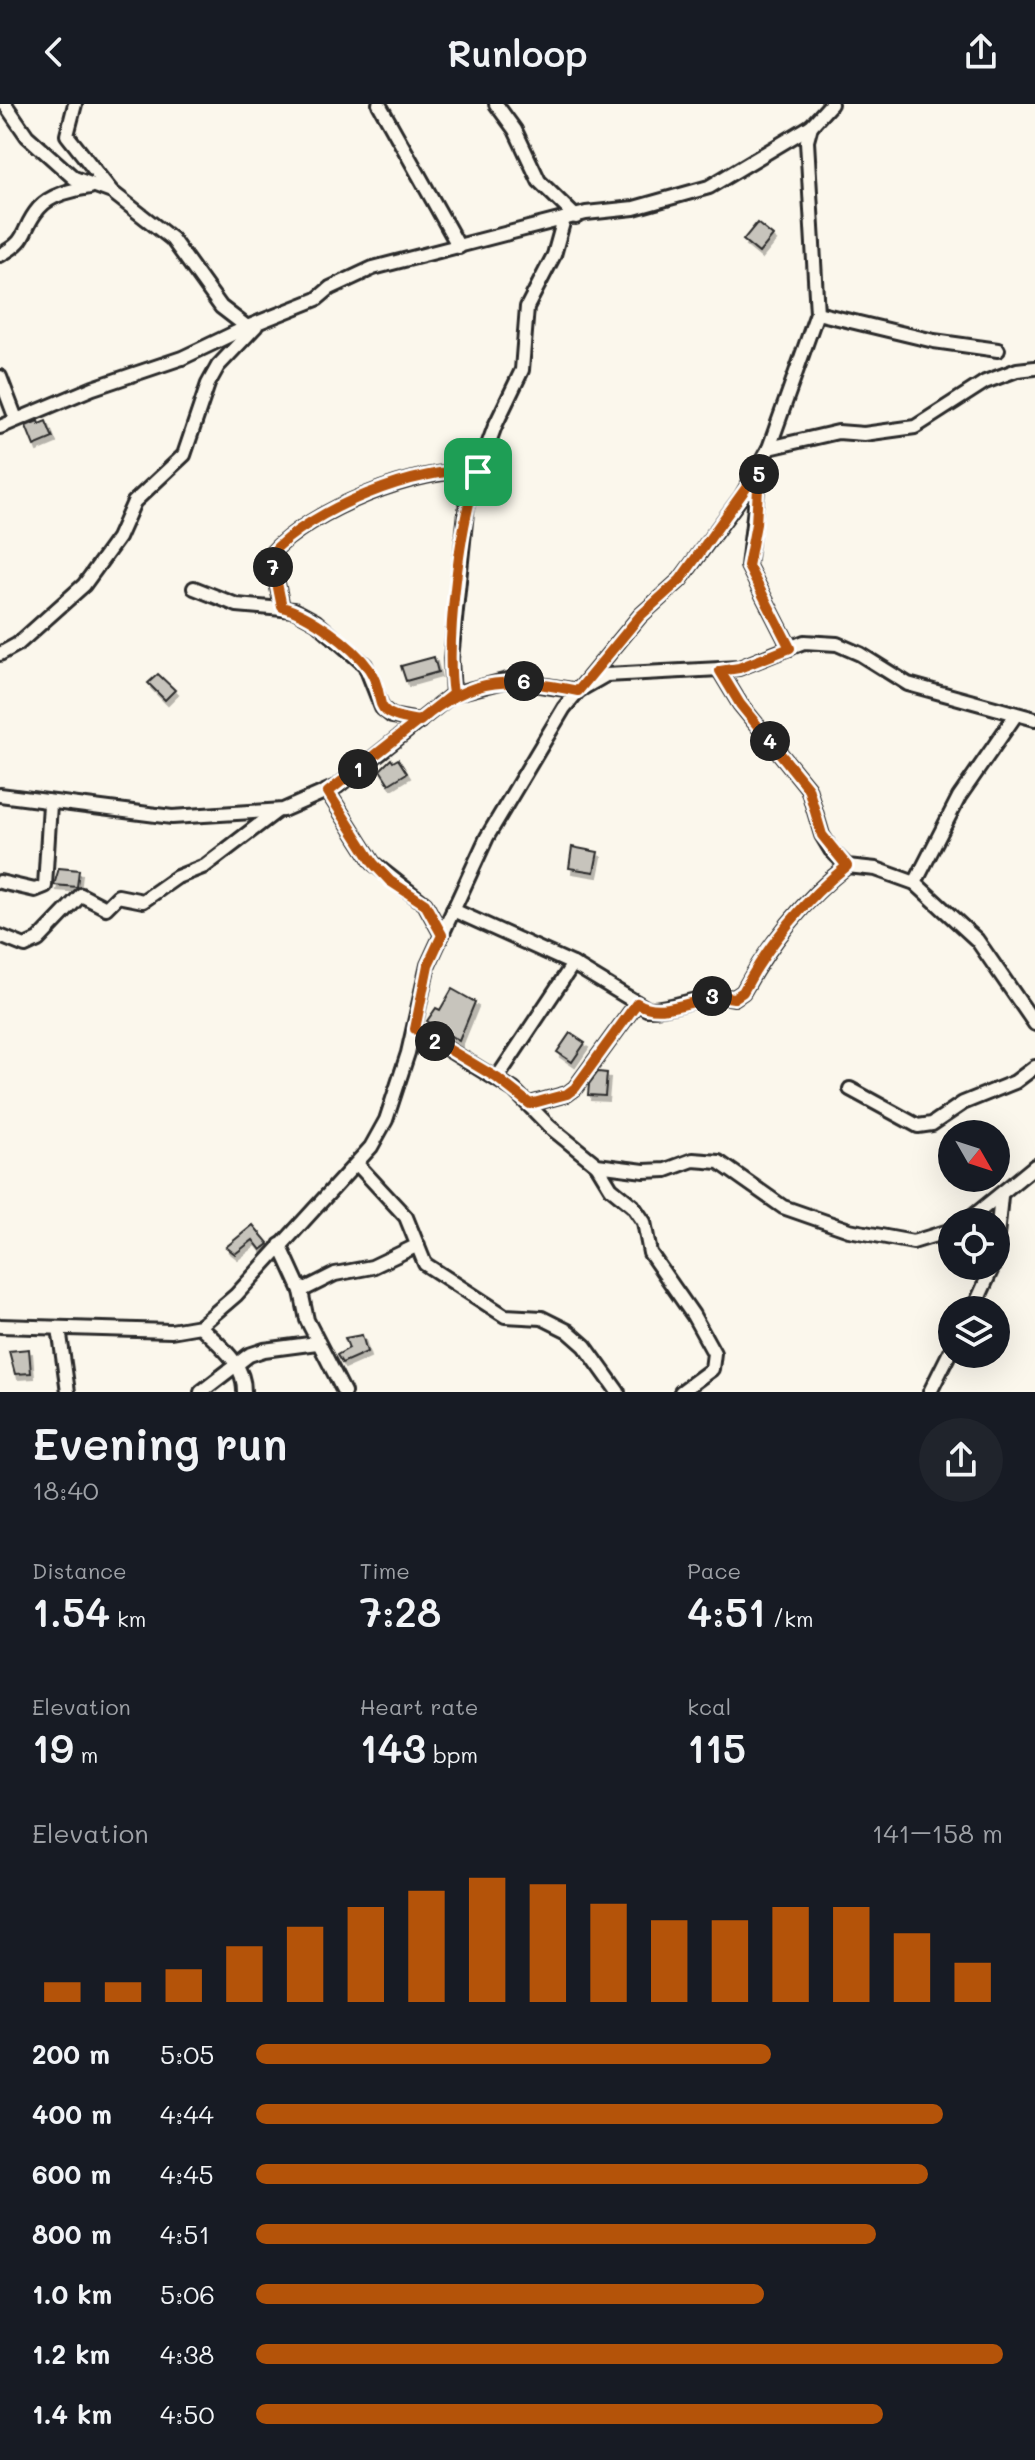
<!DOCTYPE html>
<html lang="en">
<head>
<meta charset="utf-8">
<style>
	body { margin:0; font-family:Mali,sans-serif; background:#20242c; color:#f1f3f6; height:100vh; display:flex; flex-direction:column; font-size:30px; white-space:nowrap }
	* { box-sizing:border-box; margin:0 }
	p { font-size:26px; color:#9ea1a6 }
	.icon { flex:none; width:44px; height:44px; fill:none; stroke:currentColor; stroke-width:2; stroke-linecap:round; stroke-linejoin:round }
	.map { position:relative; height:1288px; overflow:hidden }
	.drawer { display:flex; flex-direction:column; background:#171b24; flex:1 }
	.drawer>* { flex:none }
	.needle { width:52px; rotate:129deg }
	.buttons { position:absolute; left:938px; top:1016px; display:grid; gap:16px }
	.buttons a { display:grid; place-items:center; width:72px; height:72px; border-radius:50%; background:#171b24; box-shadow:0 8px 32px #0002; font-size:40px }
	.pin { position:absolute; display:grid; place-items:center; width:68px; height:68px; color:#fff; margin:-34px; border-radius:16px; box-shadow:0 4px 12px #0006 }
	.km { position:absolute; width:40px; height:40px; margin:-20px; border-radius:50%; background:#222; color:#fff; font-size:22px; line-height:40px; text-align:center }
	.round { display:grid; place-items:center; flex:none; width:84px; height:84px; border-radius:42px; background:#20242c }
	.head { display:flex; align-items:center; justify-content:space-between; height:136px; padding:0 32px }
	h1 { font-size:44px; font-weight:600; line-height:60px }
	.stats { display:grid; grid-template-columns:repeat(3,1fr); gap:12px; height:136px; padding:8px 32px }
	.stats div { display:grid; align-content:center }
	.stats b { font-size:40px; font-weight:600 }
	.stats small { font-size:22px; font-weight:400 }
	.stats p { font-size:22px }
	.chart { height:224px; padding:16px 32px }
	.chart p { display:flex; justify-content:space-between }
	.chart svg { width:100%; height:144px; margin-top:8px; stroke:#b45309; stroke-width:6 }
	ul { padding:0 32px; list-style:none; font-size:26px }
	li { display:grid; grid-template-columns:128px 96px 1fr; align-items:center; height:60px }
	li i { height:20px; border-radius:10px; background:#b45309 }
	header { display:flex; justify-content:space-between; align-items:center; height:104px; padding:0 32px; background:#171b24; font-size:36px; font-weight:600 }
	.map>svg:first-child { display:block }
	.building { fill:#c7c4bc; stroke:#2b2b2b; stroke-width:2; filter:url(#shadow) }
	.lines { fill:none; stroke-linecap:round; stroke-linejoin:round }
	.minor-casing { stroke:#2b2b2b; stroke-width:18 }
	.minor { stroke:#fbf7ec; stroke-width:12 }
	.route-casing { stroke:#fff; stroke-width:16 }
	.route { stroke:#b45309; stroke-width:10 }
</style>
</head>
<body>
<header><svg class="icon" aria-label="back" viewBox="0 0 24 24"><path d="M15 5l-7 7 7 7"/></svg>Runloop<svg class="icon" aria-label="share" viewBox="0 0 24 24"><path d="M12 15V3M7 8l5-5 5 5M5 13v7h14v-7"/></svg></header>
<div class="map">
<svg width="1035" height="1288" viewBox="0 0 1035 1288">
	<defs>
		<filter id="shadow"><feDropShadow dx="3" dy="5" stdDeviation="0" flood-color="#0004"/></filter>
	</defs>
	<rect width="100%" height="100%" fill="#fbf7ec"/>
	<filter id="ink" filterUnits="userSpaceOnUse"><feTurbulence type="fractalNoise" baseFrequency=".0125" numOctaves="2"/><feDisplacementMap in="SourceGraphic" scale="16" xChannelSelector="R" yChannelSelector="G"/><feConvolveMatrix kernelMatrix="1 2 1 2 8 2 1 2 1" color-interpolation-filters="sRGB"/></filter>
	<g filter="url(#ink)">
		<g class="building">
			<polygon points="757,119 773,132 759,149 743,136"/>
			<polygon points="38,317 39,320 46,317 53,334 34,342 26,322"/>
			<polygon points="434,553 438,568 406,577 401,562"/>
			<polygon points="158,570 175,586 165,596 148,579"/>
			<polygon points="391,655 393,658 398,655 407,669 389,680 380,666"/>
			<polygon points="572,743 598,748 594,768 569,764"/>
			<polygon points="59,764 79,766 77,783 54,781"/>
			<polygon points="452,885 475,898 459,937 427,917 436,904 440,906"/>
			<polygon points="570,929 585,939 572,958 557,948"/>
			<polygon points="598,968 607,969 605,992 588,991 589,980"/>
			<polygon points="253,1121 269,1140 261,1146 253,1136 235,1150 226,1143"/>
			<polygon points="362,1231 367,1248 342,1259 337,1251 349,1244 345,1234"/>
			<polygon points="29,1245 31,1269 15,1270 9,1247"/>
		</g>
		<g class="lines">
			<defs>
				<g id="minor">
					<polyline points="5,0 27,32 74,74 112,88 172,135 221,203 247,223 317,195 330,184 373,164 586,109 634,104 709,83 811,22"/>
					<polyline points="75,0 67,31 112,88"/>
					<polyline points="379,0 459,143"/>
					<polyline points="496,0 515,26 539,77 576,113"/>
					<path d="M0,151C31,135 20,126 39,104C50,91 74,85 90,83"/>
					<polyline points="817,209 934,237 998,246"/>
					<polyline points="0,273 16,315"/>
					<polyline points="0,323 93,284 182,254 247,223"/>
					<polyline points="769,344 838,328 864,330 915,323 985,278 1017,266 1035,264"/>
					<polyline points="759,370 748,462 790,544"/>
					<polyline points="194,484 237,501 294,506 316,518 365,561 382,604 392,612 420,617"/>
					<path d="M282,503L271,450C308,407 421,361 478,368"/>
					<polyline points="0,550 18,540 84,481 118,434 134,398 184,351 208,280 218,262 256,222"/>
					<polyline points="720,567 740,600 808,684 822,731 831,746 847,762 876,765 915,779 977,836 1035,920"/>
					<polyline points="453,590 451,555 467,398 495,322 522,266 527,203 554,151 564,115"/>
					<polyline points="328,688 373,759 425,800 442,831"/>
					<polyline points="0,691 172,713 283,706 338,682 453,590 508,576 578,587 606,571 739,564 804,538 837,540 860,550 908,580 1035,615"/>
					<polyline points="0,778 35,786 45,782 50,700"/>
					<polyline points="915,779 959,693 1015,612"/>
					<path d="M453,806L573,860L647,905C677,906 704,887 734,894L743,888C768,842 805,794 847,762"/>
					<polyline points="0,832 25,842 38,836 81,791 106,804 118,792 143,797 177,773 205,762 277,707"/>
					<polyline points="415,925 514,986 550,1023 597,1061 644,1067 666,1066 693,1056 719,1058 783,1103 849,1126 913,1138 952,1126"/>
					<polyline points="497,974 573,860"/>
					<polyline points="850,985 918,1022 932,1020 963,999 1015,978 1035,963"/>
					<polyline points="530,1000 567,990 575,984 637,899"/>
					<polyline points="358,1061 406,1113 425,1160 505,1212 542,1214 568,1227 585,1242 618,1288"/>
					<polyline points="597,1061 611,1084 633,1102 644,1118 650,1149 693,1211 714,1249 712,1265 681,1288"/>
					<polyline points="966,1118 1035,1062"/>
					<polyline points="280,1141 301,1187 307,1216 344,1288"/>
					<polyline points="996,1142 1001,1092"/>
					<polyline points="301,1187 335,1170 372,1163 418,1141"/>
					<polyline points="973,1206 993,1162"/>
					<polyline points="0,1222 171,1227 200,1222 236,1191 371,1043 386,1016 408,949 428,861 487,733 564,604 640,512 680,476 742,392 769,344 817,209 807,37 811,22 831,0"/>
					<path d="M200,1222C219,1241 245,1259 244,1288"/>
					<polyline points="59,1224 68,1288"/>
					<polyline points="201,1288 249,1251 264,1246 317,1239"/>
					<polyline points="930,1288 952,1244"/>
				</g>
			</defs>
			<use href="#minor" class="minor-casing"/>
			<use href="#minor" class="minor"/>
		</g>
	</g>
	<g class="lines" filter="url(#ink)">
		<defs>
			<path id="route" d="M478,368C460,419 445,537 453,590L328,688L373,759L390,777L425,800L442,831L428,861L415,925L497,974L530,1000L567,990L575,984L637,899C666,917 701,887 734,894L743,888C767,842 806,794 847,762L822,731L808,684L740,600L720,567L739,564L790,544L748,462L756,420L759,366L680,476L640,512L578,587C513,574 473,570 420,617C363,610 390,596 369,565C352,541 309,510 282,503L271,450C308,407 421,360 478,368"/>
		</defs>
		<use href="#route" class="route-casing"/>
		<use href="#route" class="route"/>
	</g>
</svg>
<div class="buttons">
<a><svg class="needle" viewBox="-14 -14 28 28"><path d="M0-13l5 13h-10z" fill="#e53935"/><path d="M0 13l5-13h-10z" fill="#9ea1a6"/></svg></a>
<a><svg class="icon" aria-label="locate" viewBox="0 0 24 24"><circle cx="12" cy="12" r="6"/><path d="M12 2v4M12 18v4M2 12h4M18 12h4"/></svg></a>
<a><svg class="icon" aria-label="layers" viewBox="0 0 24 24"><path d="M12 4l9 5-9 5-9-5zM3 14l9 5 9-5"/></svg></a>
</div>
<div class="pin" style="left:478px;top:368px;background:#1e9e55"><svg class="icon" aria-label="arrive" viewBox="0 0 24 24"><path d="M6 21V4h12l-3 4 3 4H6"/></svg></div>
<b class="km" style="left:358px;top:665px">1</b>
<b class="km" style="left:435px;top:937px">2</b>
<b class="km" style="left:712px;top:892px">3</b>
<b class="km" style="left:770px;top:637px">4</b>
<b class="km" style="left:759px;top:370px">5</b>
<b class="km" style="left:524px;top:577px">6</b>
<b class="km" style="left:273px;top:463px">7</b>
</div>
<section class="drawer">
<div class="head"><div><h1>Evening run</h1><p>18:40</p></div><a class="round"><svg class="icon" aria-label="share" viewBox="0 0 24 24"><path d="M12 15V3M7 8l5-5 5 5M5 13v7h14v-7"/></svg></a></div>
<div class="stats">
<div><p>Distance</p><b>1.54<small> km</small></b></div>
<div><p>Time</p><b>7:28</b></div>
<div><p>Pace</p><b>4:51<small> /km</small></b></div>
</div>
<div class="stats">
<div><p>Elevation</p><b>19<small> m</small></b></div>
<div><p>Heart rate</p><b>143<small> bpm</small></b></div>
<div><p>kcal</p><b>115</b></div>
</div>
<div class="chart"><p><span>Elevation</span>141–158 m</p>
<svg viewBox="0 0 160 44" preserveAspectRatio="none"><path d="M5 44V38M15 44V38M25 44V34M35 44V27M45 44V21M55 44V15M65 44V10M75 44V6M85 44V8M95 44V14M105 44V19M115 44V19M125 44V15M135 44V15M145 44V23M155 44V32"/></svg>
</div>
<ul>
<li><b>200 m</b>5:05<i style="width:69%"></i></li>
<li><b>400 m</b>4:44<i style="width:92%"></i></li>
<li><b>600 m</b>4:45<i style="width:90%"></i></li>
<li><b>800 m</b>4:51<i style="width:83%"></i></li>
<li><b>1.0 km</b>5:06<i style="width:68%"></i></li>
<li><b>1.2 km</b>4:38<i style="width:100%"></i></li>
<li><b>1.4 km</b>4:50<i style="width:84%"></i></li>
</ul>
</section>
</body>
</html>
